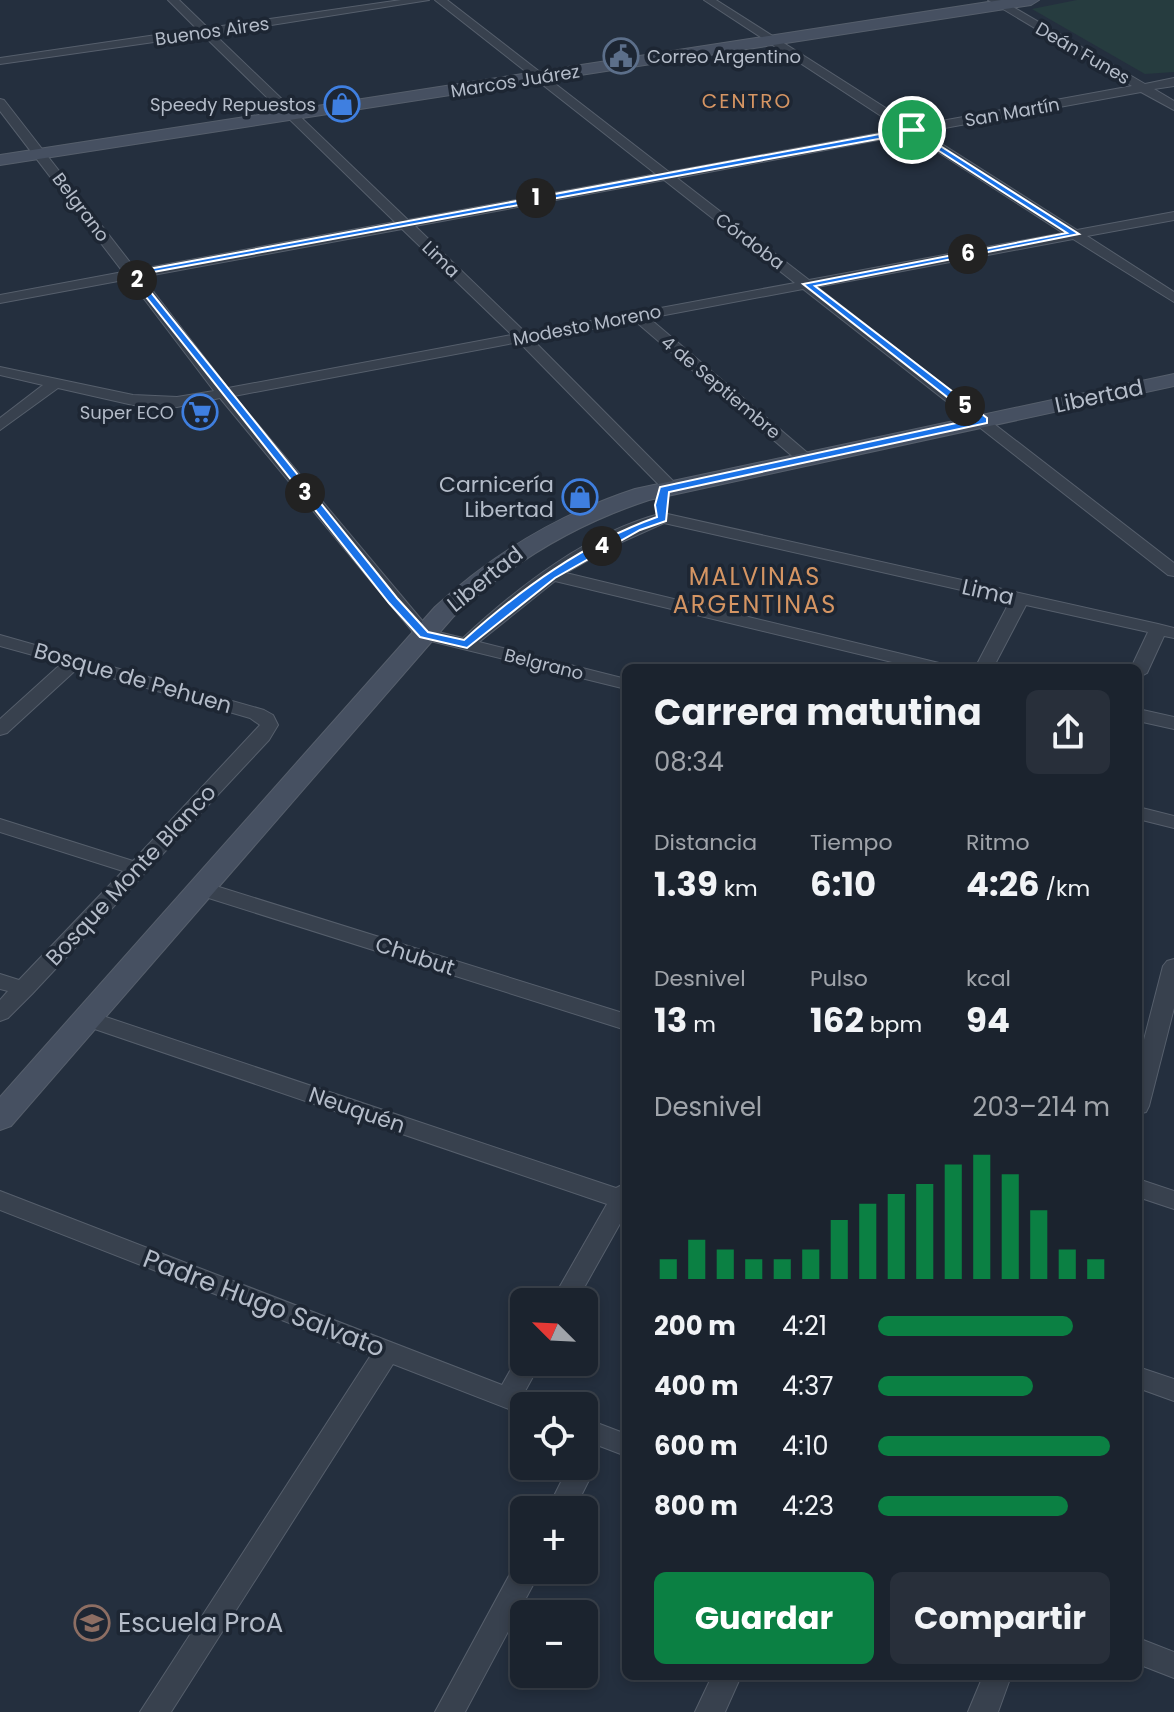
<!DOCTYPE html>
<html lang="es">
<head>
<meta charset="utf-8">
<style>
	body { margin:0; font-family:Poppins,sans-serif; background:#282f3a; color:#f1f3f6; height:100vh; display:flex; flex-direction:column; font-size:30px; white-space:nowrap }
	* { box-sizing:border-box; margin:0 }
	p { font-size:26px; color:#a0a4aa }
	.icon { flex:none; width:44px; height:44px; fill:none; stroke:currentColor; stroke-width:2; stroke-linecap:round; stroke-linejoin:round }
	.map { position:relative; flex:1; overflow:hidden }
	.drawer { position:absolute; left:622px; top:664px; width:520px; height:1016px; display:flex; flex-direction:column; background:#1b232e; border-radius:12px; box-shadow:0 4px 12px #0003,0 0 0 2px #39404a }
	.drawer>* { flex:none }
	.needle { width:52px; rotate:294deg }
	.controls { position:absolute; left:510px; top:1288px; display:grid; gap:16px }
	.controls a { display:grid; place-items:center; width:88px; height:88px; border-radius:12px; background:#1b232e; box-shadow:0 4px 12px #0003,0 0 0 2px #39404a; font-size:40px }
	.pin { position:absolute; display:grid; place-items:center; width:68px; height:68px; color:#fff; margin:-34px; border:4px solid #fff; border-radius:50%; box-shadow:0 2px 8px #0007 }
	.km { position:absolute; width:40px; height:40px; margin:-20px; border-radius:50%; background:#222; color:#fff; font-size:22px; line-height:40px; text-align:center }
	.round { display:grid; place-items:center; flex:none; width:84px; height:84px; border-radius:12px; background:#282f3a }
	.overview { display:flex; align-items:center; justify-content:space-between; height:136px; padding:0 32px }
	h1 { font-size:36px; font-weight:700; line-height:60px }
	.figures { display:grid; grid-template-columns:repeat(3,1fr); gap:12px; height:136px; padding:8px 32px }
	.figures div { display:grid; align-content:center }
	.figures b { font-size:34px; font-weight:700 }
	.figures small { font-size:22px; font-weight:400 }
	.figures p { font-size:22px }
	.chart { height:224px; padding:16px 32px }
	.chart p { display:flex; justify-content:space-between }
	.chart svg { width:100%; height:144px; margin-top:8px; stroke:#0b8043; stroke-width:6 }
	.button { display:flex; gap:16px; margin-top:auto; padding:16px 32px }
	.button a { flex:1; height:92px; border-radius:12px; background:#0b8043; color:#fff; font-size:32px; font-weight:700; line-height:92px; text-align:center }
	.button a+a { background:#282f3a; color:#f1f3f6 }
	ul { padding:0 32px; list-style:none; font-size:26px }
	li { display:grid; grid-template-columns:128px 96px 1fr; align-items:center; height:60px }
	li i { height:20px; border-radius:10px; background:#0b8043 }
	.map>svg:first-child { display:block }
	.green { fill:#263c3f }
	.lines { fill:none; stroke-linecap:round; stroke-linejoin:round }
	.minor-casing { stroke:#565f6c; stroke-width:2 }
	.secondary-casing { stroke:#565f6c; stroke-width:2 }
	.minor { fill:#38414e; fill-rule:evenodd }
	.secondary { fill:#465061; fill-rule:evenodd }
	.route { fill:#1a73e8; stroke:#fff; stroke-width:2; fill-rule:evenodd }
	.labels { text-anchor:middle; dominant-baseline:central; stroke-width:7; stroke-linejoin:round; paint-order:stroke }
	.far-street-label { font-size:18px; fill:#b4bcc9; stroke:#1d2633 }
	.far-poi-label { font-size:18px; fill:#b4bcc9; stroke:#1d2633; text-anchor:end }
	.far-neighbourhood-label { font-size:20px; letter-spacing:2px; fill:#d59563; stroke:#1d2633 }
	.street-label { font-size:22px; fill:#b4bcc9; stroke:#1d2633 }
	.poi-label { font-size:22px; fill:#b4bcc9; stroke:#1d2633; text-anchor:end }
	.neighbourhood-label { font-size:24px; letter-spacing:2px; fill:#d59563; stroke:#1d2633 }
	.near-street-label { font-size:26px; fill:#b4bcc9; stroke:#1d2633 }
	.near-poi-label { font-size:26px; fill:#b4bcc9; stroke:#1d2633; text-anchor:start }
</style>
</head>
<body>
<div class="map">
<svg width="1174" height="1712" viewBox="0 0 1174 1712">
	<rect width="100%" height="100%" fill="#242f3e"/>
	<polygon class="green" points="1077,0 1174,0 1174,72 1145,74 1032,9"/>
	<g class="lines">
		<defs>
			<g id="minor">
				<path d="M168,0H179L208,28L401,0H429L214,34L408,220L656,174L435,0H447L669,172L901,129L704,0H716L914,126L1132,86L988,0H1001L1145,84L1174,78V86L1154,89L1174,101V110L1141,92L923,132L1077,230L1174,212V220L1087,236L1174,292V302L1073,239L817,287L1174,563V576L1168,575L803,289L649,318L810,455V461H798L635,321L533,340L677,485V491H665L519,342L234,396L430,630L463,638C518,587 588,532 663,513L1158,624L1174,628V638L1164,636L1147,673L1138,678V668H1131L1148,632L1026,605L993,668H975L1010,601L664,523L615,545L566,573L939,663L948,668H917L555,581L479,642L626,679V689L418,638L220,398L177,407L133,405L58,388L0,430V418L43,385L0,375V367L133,395L177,397L214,391L129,279L0,303V295L123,272L0,111V99L4,100L136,270L395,222L203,35L0,64V58L197,29ZM910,134L1063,233L809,280L677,178ZM664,180L795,283L526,333L415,226ZM402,229L512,335L228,388L142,277Z"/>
				<polygon points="0,635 264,710 273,715 278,725 269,740 32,994 8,1018 0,1021 0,1000 8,991 0,989 0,974 19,980 123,871 0,832 0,819 133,861 260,725 250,718 78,668 7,733 0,735 0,719 62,663 0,646"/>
				<polygon points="1138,709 1174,717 1174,729 1138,721"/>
				<polygon points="1138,807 1174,816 1174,828 1138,819"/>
				<polygon points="203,882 626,1014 626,1030 196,894 193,889"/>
				<polygon points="1174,959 1174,1008 1149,1106 1146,1112 1138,1114 1138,1063 1163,966 1167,961"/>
				<polygon points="88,1011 616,1188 626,1183 626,1213 576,1302 551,1302 607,1204 80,1024 77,1019 80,1014"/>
				<polygon points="1138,1179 1174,1191 1174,1209 1138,1197"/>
				<polygon points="0,1191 502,1385 519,1355 524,1353 524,1362 541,1362 524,1393 537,1398 541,1406 524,1406 524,1415 393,1364 171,1712 140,1712 371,1355 0,1210"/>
				<polygon points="1138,1367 1174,1379 1174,1401 1138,1388"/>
				<polygon points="584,1418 626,1434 626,1456 584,1440"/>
				<polygon points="584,1455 592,1458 596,1466 574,1510 547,1510 569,1466 584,1466"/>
				<polygon points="524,1559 524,1570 541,1570 465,1712 435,1712 517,1561"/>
				<polygon points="1138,1638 1174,1652 1174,1678 1138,1664"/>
				<polygon points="712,1676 741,1676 725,1712 695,1712"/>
				<polygon points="983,1676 1011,1676 998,1712 968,1712"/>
			</g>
			<g id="secondary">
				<polygon points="1001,0 1039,0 1031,5 0,165 0,155"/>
				<path d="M1174,374V386L649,500C573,525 510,563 453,617L11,1126L0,1130V1097L435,607C495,552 559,514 635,489Z"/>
			</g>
		</defs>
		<use href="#minor" class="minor-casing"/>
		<use href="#secondary" class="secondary-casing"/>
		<use href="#minor" class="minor"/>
		<use href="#secondary" class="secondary"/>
	</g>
	<path class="route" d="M912,128L1079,234L815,286L987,418V423L669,492L666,521L640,530L555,578L467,648L420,637L389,603L127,273ZM911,133L1067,233L803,284L975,419L660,487L655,505L657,517C584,543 521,589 464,640L428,632L397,598L137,275Z"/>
	<defs>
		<symbol id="civic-ring" viewBox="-11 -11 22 22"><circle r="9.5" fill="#1d2633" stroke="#5c6f8a" stroke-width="1.5"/><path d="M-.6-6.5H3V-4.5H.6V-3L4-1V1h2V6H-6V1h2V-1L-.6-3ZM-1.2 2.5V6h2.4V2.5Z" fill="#5c6f8a"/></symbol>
		<symbol id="shop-ring" viewBox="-11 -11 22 22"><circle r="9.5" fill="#1d2633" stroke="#3f7fe0" stroke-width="1.5"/><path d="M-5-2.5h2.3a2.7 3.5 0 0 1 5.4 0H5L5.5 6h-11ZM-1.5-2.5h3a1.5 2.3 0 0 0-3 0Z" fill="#3f7fe0"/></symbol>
		<symbol id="supermarket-ring" viewBox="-11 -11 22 22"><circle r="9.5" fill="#1d2633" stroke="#3f7fe0" stroke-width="1.5"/><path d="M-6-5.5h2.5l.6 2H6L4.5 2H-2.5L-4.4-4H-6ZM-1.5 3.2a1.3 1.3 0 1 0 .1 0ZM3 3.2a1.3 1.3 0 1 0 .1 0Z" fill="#3f7fe0"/></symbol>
		<symbol id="school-ring" viewBox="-11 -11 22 22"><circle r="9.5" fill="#1d2633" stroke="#8d6e63" stroke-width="1.5"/><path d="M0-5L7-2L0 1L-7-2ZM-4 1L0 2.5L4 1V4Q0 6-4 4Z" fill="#8d6e63"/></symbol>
	</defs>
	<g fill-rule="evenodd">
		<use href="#civic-ring" x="601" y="36" width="40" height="40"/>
		<use href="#shop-ring" x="322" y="84" width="40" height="40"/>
		<use href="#supermarket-ring" x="180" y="392" width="40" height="40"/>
		<use href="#shop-ring" x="560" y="477" width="40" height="40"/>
		<use href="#school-ring" x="72" y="1603" width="40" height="40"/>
	</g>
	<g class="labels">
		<g class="far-street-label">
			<text transform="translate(212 31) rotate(-8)">Buenos Aires</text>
			<text transform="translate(1083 53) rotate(30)">Deán Funes</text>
			<text transform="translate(515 81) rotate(-9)">Marcos Juárez</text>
			<text transform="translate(1012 112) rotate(-10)">San Martín</text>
			<text transform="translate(81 207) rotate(53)">Belgrano</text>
			<text transform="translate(750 241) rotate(37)">Córdoba</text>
			<text transform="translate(441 259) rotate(44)">Lima</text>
			<text transform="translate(587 325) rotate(-11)">Modesto Moreno</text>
			<text transform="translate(721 387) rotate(40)">4 de Septiembre</text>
			<text transform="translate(544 664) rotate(14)">Belgrano</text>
		</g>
		<g class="far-poi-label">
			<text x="647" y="56" text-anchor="start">Correo Argentino</text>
			<text x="316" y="104">Speedy Repuestos</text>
			<text x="174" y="412">Super ECO</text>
		</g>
		<g class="far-neighbourhood-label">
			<text x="747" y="101">CENTRO</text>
		</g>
		<g class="street-label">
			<text transform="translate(1099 396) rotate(-12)">Libertad</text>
			<text transform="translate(485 579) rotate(-39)">Libertad</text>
			<text transform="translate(988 592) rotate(13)">Lima</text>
			<text transform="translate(133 678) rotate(16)">Bosque de Pehuen</text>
			<text transform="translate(131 875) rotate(-47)">Bosque Monte Blanco</text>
			<text transform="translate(415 956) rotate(18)">Chubut</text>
			<text transform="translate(357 1110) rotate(19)">Neuquén</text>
		</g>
		<g class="poi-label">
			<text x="554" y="484">Carnicería<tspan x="554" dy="25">Libertad</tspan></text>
		</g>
		<g class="neighbourhood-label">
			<text x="755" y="576">MALVINAS<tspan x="755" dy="28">ARGENTINAS</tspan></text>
		</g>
		<g class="near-street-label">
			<text transform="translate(264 1303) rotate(21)">Padre Hugo Salvato</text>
		</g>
		<g class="near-poi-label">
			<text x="118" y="1623">Escuela ProA</text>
		</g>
	</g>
</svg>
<div class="controls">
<a><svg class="needle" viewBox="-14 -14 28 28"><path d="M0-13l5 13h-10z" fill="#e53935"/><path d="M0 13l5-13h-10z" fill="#a0a4aa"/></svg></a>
<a><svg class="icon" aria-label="locate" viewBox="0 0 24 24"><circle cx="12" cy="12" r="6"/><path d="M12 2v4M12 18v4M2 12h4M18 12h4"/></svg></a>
<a>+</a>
<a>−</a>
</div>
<div class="pin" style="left:912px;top:130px;background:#1e9e55"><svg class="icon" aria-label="arrive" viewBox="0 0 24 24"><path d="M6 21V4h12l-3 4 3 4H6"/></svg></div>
<b class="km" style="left:536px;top:198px">1</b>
<b class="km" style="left:137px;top:280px">2</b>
<b class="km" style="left:305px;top:493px">3</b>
<b class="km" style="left:602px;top:546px">4</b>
<b class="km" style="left:965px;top:406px">5</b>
<b class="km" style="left:968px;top:254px">6</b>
<section class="drawer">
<div class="overview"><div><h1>Carrera matutina</h1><p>08:34</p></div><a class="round"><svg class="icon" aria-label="share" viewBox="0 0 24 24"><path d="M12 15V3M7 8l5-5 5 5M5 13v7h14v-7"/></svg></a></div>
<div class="figures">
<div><p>Distancia</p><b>1.39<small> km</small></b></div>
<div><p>Tiempo</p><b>6:10</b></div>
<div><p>Ritmo</p><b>4:26<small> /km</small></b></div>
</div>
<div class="figures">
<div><p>Desnivel</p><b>13<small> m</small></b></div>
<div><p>Pulso</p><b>162<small> bpm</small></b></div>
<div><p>kcal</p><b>94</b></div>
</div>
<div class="chart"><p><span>Desnivel</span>203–214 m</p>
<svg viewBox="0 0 160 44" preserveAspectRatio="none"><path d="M5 44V38M15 44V32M25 44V35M35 44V38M45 44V38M55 44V35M65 44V26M75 44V21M85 44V18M95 44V15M105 44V9M115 44V6M125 44V12M135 44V23M145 44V35M155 44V38"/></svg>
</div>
<ul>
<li><b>200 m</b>4:21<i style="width:84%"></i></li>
<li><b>400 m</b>4:37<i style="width:67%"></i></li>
<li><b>600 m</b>4:10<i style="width:100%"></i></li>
<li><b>800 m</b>4:23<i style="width:82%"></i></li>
</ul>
<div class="button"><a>Guardar</a><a>Compartir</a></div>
</section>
</div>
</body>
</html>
